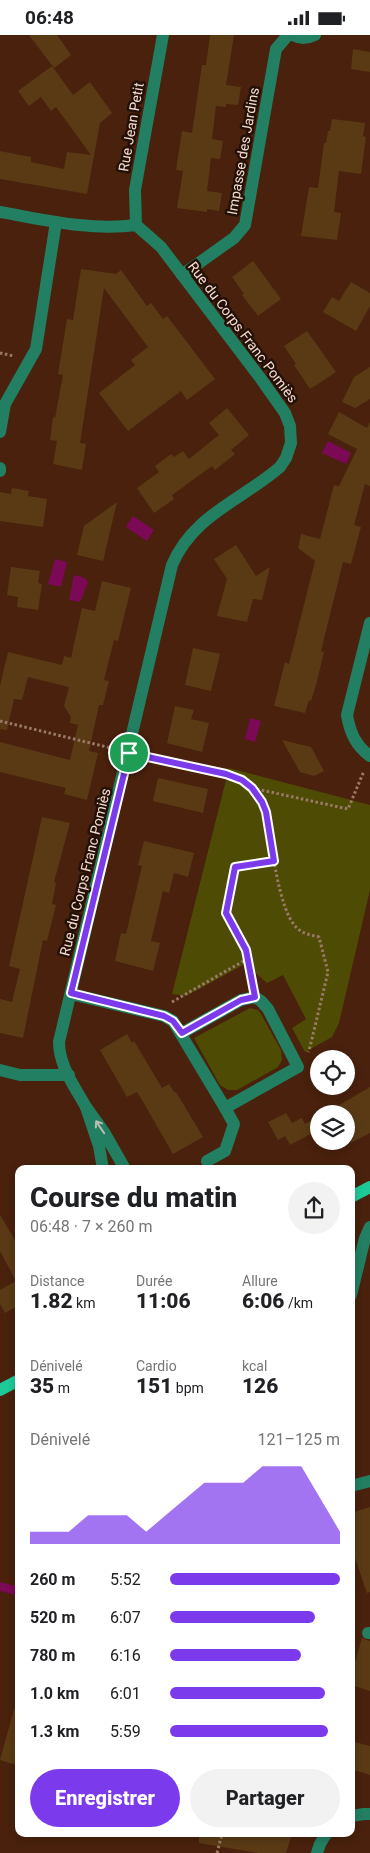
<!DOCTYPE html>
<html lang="fr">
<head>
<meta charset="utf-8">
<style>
	body { margin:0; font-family:Roboto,sans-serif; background:#f2f2f2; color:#202124; height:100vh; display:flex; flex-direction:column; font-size:19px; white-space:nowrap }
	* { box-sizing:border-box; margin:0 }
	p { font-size:16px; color:#757577 }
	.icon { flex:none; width:28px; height:28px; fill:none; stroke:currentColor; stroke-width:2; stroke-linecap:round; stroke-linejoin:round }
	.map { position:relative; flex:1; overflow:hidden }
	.side { position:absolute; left:15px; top:1130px; width:340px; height:672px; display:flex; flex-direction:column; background:#fff; border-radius:10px; box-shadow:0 2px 8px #0003 }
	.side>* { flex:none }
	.controls { position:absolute; left:310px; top:1015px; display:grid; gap:10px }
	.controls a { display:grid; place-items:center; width:45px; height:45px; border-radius:50%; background:#fff; box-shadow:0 2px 8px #0003; font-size:25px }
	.pin { position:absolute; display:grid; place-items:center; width:42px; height:42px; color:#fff; margin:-21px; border:2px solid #fff; border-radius:50%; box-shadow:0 1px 5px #0007 }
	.round { display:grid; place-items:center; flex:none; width:52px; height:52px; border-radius:26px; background:#f2f2f2 }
	.summary { display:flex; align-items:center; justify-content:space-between; height:85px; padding:0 15px }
	h1 { font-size:28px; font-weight:800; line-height:38px }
	.figures { display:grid; grid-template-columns:repeat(3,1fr); gap:8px; height:85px; padding:5px 15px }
	.figures div { display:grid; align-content:center }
	.figures b { font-size:21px; font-weight:800 }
	.figures small { font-size:14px; font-weight:400 }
	.figures p { font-size:14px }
	.chart { height:140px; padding:10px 15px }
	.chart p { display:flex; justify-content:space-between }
	.chart svg { width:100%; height:90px; margin-top:5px; fill:#7c3aed; opacity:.7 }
	.button { display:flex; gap:10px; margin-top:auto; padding:10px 15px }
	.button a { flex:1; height:58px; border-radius:30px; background:#7c3aed; color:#fff; font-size:20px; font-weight:800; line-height:58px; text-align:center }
	.button a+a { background:#f2f2f2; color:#202124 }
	ul { padding:0 15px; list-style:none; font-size:16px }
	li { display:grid; grid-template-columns:80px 60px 1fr; align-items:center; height:38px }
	li i { height:12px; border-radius:6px; background:#7c3aed }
	.status { display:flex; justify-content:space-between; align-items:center; height:35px; padding:0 25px; background:#fff; direction:ltr }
	.status svg { height:14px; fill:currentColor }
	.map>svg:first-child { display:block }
	.green { fill:#4e4b05 }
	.water { fill:#7c0956 }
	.building { fill:#593a15 }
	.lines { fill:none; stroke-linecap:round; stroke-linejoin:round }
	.path { stroke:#9b7968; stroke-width:3; stroke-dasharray:2.5 2.5; stroke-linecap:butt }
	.minor { stroke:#227f61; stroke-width:12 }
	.major { stroke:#1dca98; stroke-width:12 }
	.oneway { stroke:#b7c0af }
	.route-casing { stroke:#fff; stroke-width:10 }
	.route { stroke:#7c3aed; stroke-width:6 }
	.labels { text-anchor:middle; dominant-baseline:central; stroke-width:5; stroke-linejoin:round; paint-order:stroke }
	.street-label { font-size:14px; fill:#f7dcd0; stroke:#231108 }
</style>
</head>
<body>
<div class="status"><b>06:48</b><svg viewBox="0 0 49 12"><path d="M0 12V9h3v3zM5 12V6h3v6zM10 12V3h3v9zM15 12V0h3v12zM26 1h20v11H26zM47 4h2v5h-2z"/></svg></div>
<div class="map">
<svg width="370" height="1818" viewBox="0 0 370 1818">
	<rect width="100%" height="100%" fill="#49210c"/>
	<g class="green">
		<polygon points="229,733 370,770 370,855 339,988 332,1002 305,1017 292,993 306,984 283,940 267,948 245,929 186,961 172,959"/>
		<polygon points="250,973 258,975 261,979 281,1015 282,1025 278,1032 237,1055 228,1055 220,1050 194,1003"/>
	</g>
	<g class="water">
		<polygon points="328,406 351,418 346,429 322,418"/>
		<polygon points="133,481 154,495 147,506 126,492"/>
		<polygon points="55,524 67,527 61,552 48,549"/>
		<polygon points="74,540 85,543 88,548 80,567 69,565"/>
		<polygon points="250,683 261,686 255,707 245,704"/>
		<polygon points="0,1547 19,1552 19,1561 0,1556"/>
	</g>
	<g class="building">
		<polygon points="29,0 57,0 71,20 54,33"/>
		<polygon points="210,0 234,0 226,50 241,52 238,70 226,69 226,72 216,71 212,104 223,106 220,124 211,123 207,156 222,158 219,176 207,174 207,177 177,173 183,136 176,135 182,96 192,98 202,30 206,30"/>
		<polygon points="353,14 370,17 370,37 351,34"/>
		<polygon points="52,31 73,60 90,47 112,78 100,88 87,159 0,144 0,116 31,122 31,127 64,134 67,117 91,120 56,72 51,76 41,62 29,71 18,56"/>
		<polygon points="332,84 365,88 363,101 366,102 361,139 339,136 334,177 341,178 337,205 301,201 309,152 318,153 324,108 326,108 328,96 330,96"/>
		<polygon points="253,226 281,264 258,281 242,260 244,259 232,242"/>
		<polygon points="81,234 116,239 121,235 147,271 151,268 163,284 167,281 215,344 187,365 181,356 128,396 99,358 135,330 131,325 148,312 104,253 80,408 86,409 82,435 53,429 57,406 50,405 53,382 55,383 63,340 58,339 67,284 73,285"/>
		<polygon points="351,247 370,258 370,271 356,296 323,277 332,262 339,266"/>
		<polygon points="307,296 336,337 310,354 294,330 296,329 284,311"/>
		<polygon points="370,332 370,364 355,373 342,367 354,342"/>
		<polygon points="227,373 249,400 231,415 235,419 215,435 212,431 172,460 174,464 154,478 137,453 159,437 155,431 171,419 174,422 183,416 189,424 219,400 209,388"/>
		<polygon points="339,377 367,393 370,387 370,451 365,449 354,490 361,492 351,529 343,527 321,616 324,617 316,650 311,666 309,665 305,678 274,671 285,627 289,629 315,526 298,513 301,499 320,504 334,450 339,451 357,414 328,399"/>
		<polygon points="12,453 29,456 28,461 47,464 43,492 0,486 0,457 11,459"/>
		<polygon points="117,467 103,526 77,520 84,491"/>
		<polygon points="236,510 256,541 270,532 262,565 253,564 247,587 217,581 227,544 214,524"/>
		<polygon points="11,532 40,536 38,548 42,549 38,575 17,572 18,562 7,560"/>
		<polygon points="102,546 131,553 118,606 114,605 104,645 109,646 103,670 99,670 89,716 98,718 87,765 64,759 66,753 0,737 0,707 70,725 78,690 70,688 71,682 64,671 69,652 28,642 22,665 14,664 7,695 0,694 0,651 8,617 62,630 64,621 71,623 82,573 95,576"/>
		<polygon points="193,613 220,619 211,656 185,650"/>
		<polygon points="175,671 194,675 191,684 209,688 202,717 167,708"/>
		<polygon points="282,705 311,712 324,736 314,741 300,737"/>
		<polygon points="158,743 208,754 203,778 153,766"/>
		<polygon points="42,782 70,788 54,847 56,848 52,869 56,870 47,906 43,905 23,1003 0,998 0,964 12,967 20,934 9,931"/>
		<polygon points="144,806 194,818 188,842 174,838 169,858 163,856 151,906 160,908 153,936 115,926 121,898 126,899 142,831 138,830"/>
		<polygon points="127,999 132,1008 134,1006 162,1053 169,1049 174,1057 176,1057 203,1102 173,1119 142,1065 137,1057 127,1062 100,1015"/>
		<polygon points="370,1052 370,1098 351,1108 351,1103 346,1105 346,1079 324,1079"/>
		<polygon points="286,1078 292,1088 302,1083 305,1089 319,1081 320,1106 316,1108 311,1099 290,1110 285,1101 278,1105 268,1087"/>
		<polygon points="323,1106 344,1106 328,1115"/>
		<polygon points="0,1180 19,1212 19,1270 5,1278 0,1269 0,1255 16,1246 0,1216"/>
		<polygon points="370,1472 370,1557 367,1558 355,1523 351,1521 351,1478"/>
		<polygon points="362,1603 370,1606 370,1656 351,1650 351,1642"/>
		<polygon points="14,1674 19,1675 19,1731 0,1725"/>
		<polygon points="351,1706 370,1711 370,1740 351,1734"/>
		<polygon points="199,1799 292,1799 286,1818 258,1818 199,1808"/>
	</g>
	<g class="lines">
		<g class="path">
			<polyline points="0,318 14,321"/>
			<polyline points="0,686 111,713"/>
			<path d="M144,722L226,739L242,745L252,753L262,767L266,777C271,803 278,876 297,893C303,899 311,900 319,902L328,937L310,1012L308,1017"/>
			<polyline points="252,753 348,774 364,736"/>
			<polyline points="252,945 246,915 226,877 235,832 275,826"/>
			<polyline points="172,967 247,924"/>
			<polyline points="217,1818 222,1799"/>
		</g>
		<g class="minor">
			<path d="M292,0C300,4 307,4 315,0"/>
			<path d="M0,177C46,185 90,196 136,190L161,212L261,344L285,378L290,391L291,408L286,423L280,432C242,465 193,480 172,530L59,1007C59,1031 75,1052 86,1072"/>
			<polyline points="136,190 135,155 163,0"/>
			<polyline points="182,240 234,203 245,190 276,14 288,0"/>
			<polyline points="0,397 5,369 36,314 56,187"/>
			<polyline points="0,433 0,436"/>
			<path d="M370,588L347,680C350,698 356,711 370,721"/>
			<polyline points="71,959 164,981 173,986 225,1073 298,1032 268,974 261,966 255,962 241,965 182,998"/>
			<polyline points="0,1035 20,1040 69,1040"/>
			<polyline points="207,1126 225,1116 234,1089 225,1073"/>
			<polyline points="103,1134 99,1111 86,1072 104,1097 125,1134"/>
			<polyline points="351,1260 365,1203 370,1192"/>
			<polyline points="351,1451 370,1446"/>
			<polyline points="368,1598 370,1598"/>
			<polyline points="351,1781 364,1779 370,1779"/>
			<polyline points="317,1818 320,1809 326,1799"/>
		</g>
		<g class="major">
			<polyline points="351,1162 370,1152"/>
			<polyline points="0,1355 19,1345"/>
		</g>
	</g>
	<defs><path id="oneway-shaft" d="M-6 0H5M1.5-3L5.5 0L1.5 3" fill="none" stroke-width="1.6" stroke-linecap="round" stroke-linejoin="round" transform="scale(1.25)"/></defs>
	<use class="oneway" href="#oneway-shaft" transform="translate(100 1092) rotate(-124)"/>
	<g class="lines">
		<defs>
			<polygon id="route" points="129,718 226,739 242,745 252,753 262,767 266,777 274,826 235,832 226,878 246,915 255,962 241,965 182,998 173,986 164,981 71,958"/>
		</defs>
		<use href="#route" class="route-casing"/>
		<use href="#route" class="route"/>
	</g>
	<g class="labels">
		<g class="street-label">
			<text transform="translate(131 92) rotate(-80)">Rue Jean Petit</text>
			<text transform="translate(243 116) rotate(-80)">Impasse des Jardins</text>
			<text transform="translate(243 297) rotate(53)">Rue du Corps Franc Pomiès</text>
			<text transform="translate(85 837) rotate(-76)">Rue du Corps Franc Pomiès</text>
		</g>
	</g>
</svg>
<div class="controls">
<a><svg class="icon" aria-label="locate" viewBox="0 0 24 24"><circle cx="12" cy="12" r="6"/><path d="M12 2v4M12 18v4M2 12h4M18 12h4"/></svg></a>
<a><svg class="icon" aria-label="layers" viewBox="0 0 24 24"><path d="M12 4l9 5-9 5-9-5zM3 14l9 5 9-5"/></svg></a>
</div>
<div class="pin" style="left:129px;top:718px;background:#1e9e55"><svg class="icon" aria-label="arrive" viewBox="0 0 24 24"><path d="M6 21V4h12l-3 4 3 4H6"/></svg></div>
<section class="side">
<div class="summary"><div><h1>Course du matin</h1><p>06:48 · 7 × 260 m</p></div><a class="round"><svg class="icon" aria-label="share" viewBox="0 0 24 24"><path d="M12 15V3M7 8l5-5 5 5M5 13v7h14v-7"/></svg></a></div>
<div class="figures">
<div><p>Distance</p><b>1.82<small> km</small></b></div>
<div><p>Durée</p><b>11:06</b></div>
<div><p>Allure</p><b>6:06<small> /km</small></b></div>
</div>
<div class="figures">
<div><p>Dénivelé</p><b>35<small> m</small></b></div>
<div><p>Cardio</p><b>151<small> bpm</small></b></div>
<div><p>kcal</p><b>126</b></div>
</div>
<div class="chart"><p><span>Dénivelé</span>121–125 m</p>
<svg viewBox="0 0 160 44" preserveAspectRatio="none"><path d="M0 44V38L10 38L20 38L30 30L40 30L50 30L60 38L70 30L80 22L90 14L100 14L110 14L120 6L130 6L140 6L150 22L160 38V44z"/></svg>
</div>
<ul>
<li><b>260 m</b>5:52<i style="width:100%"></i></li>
<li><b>520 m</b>6:07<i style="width:85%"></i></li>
<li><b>780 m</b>6:16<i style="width:77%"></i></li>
<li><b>1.0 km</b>6:01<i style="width:91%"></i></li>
<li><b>1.3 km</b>5:59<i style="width:93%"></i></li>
</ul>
<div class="button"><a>Enregistrer</a><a>Partager</a></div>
</section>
</div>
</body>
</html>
